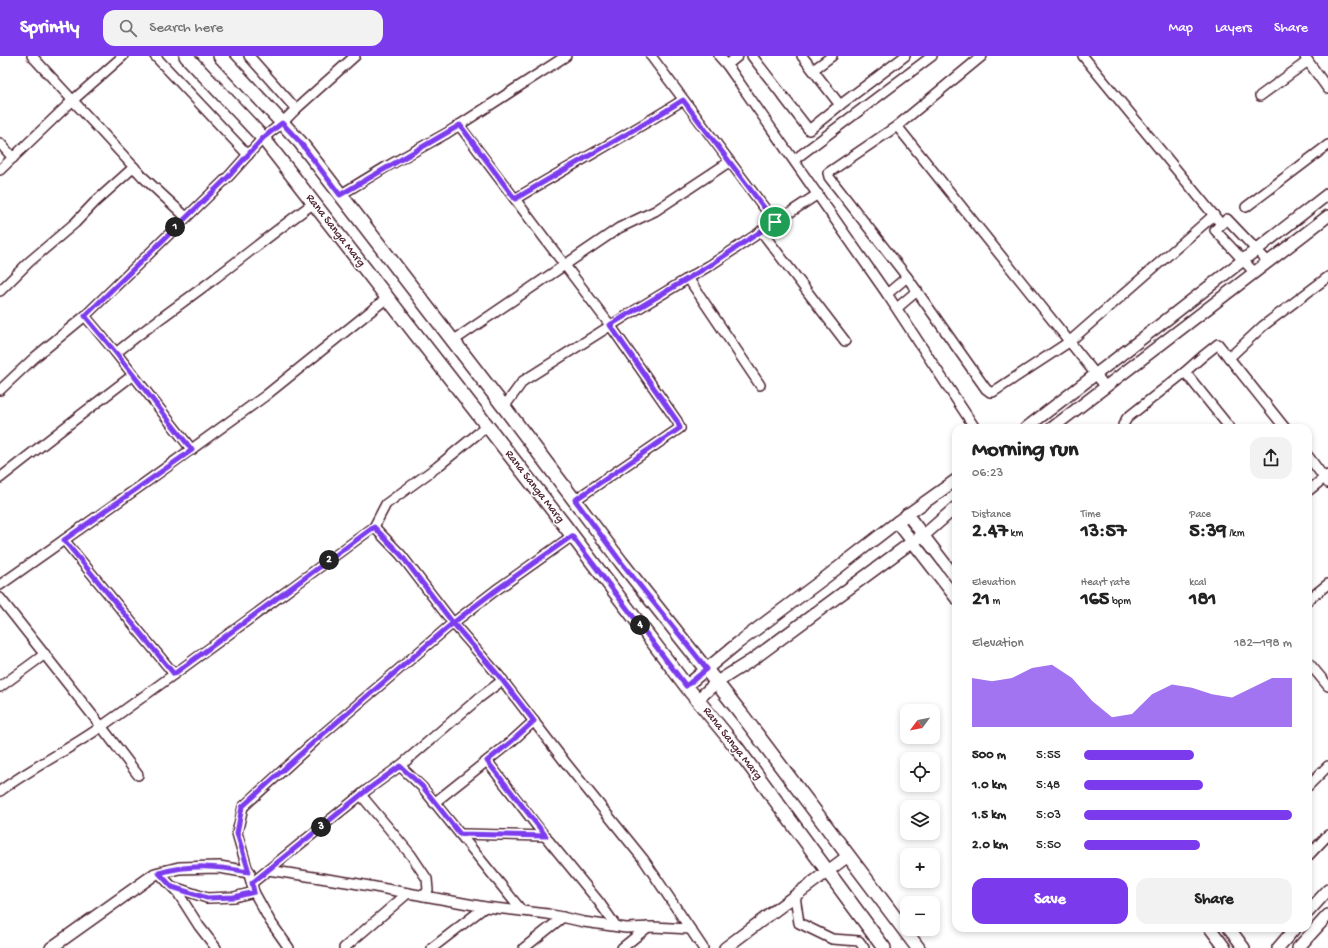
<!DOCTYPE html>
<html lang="en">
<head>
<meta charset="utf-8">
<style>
	body { margin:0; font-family:"Gochi Hand",sans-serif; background:#f2f2f2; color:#222; height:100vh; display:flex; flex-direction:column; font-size:15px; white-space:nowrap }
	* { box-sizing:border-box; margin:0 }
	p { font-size:13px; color:#767676 }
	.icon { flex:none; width:22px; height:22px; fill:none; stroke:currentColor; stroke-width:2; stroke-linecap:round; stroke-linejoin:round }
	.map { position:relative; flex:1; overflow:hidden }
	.details { position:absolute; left:952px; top:368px; width:360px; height:508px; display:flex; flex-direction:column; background:#fff; border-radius:12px; box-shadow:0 2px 6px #0003 }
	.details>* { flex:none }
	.needle { width:26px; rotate:238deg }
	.controls { position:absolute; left:900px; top:648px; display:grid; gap:8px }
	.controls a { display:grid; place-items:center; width:40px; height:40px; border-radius:8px; background:#fff; box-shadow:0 2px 6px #0003; font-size:20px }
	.pin { position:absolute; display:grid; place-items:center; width:34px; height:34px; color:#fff; margin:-17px; border:2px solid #fff; border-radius:50%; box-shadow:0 1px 4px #0007 }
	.km { position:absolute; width:20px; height:20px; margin:-10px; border-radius:50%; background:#222; color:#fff; font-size:11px; line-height:20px; text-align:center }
	.round { display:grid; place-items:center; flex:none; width:42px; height:42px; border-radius:12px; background:#f2f2f2 }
	.head { display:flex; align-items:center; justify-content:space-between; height:68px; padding:0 20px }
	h1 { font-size:22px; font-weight:800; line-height:30px }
	.stats { display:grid; grid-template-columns:repeat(3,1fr); gap:6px; height:68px; padding:4px 20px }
	.stats div { display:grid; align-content:center }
	.stats b { font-size:20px; font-weight:800 }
	.stats small { font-size:11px; font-weight:400 }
	.stats p { font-size:11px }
	.chart { height:112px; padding:8px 20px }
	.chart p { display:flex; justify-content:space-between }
	.chart svg { width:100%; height:72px; margin-top:4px; fill:#7c3aed; opacity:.7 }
	.action { display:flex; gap:8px; margin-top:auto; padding:8px 20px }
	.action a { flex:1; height:46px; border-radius:12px; background:#7c3aed; color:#fff; font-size:16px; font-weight:800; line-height:46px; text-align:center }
	.action a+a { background:#f2f2f2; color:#222 }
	ul { padding:0 20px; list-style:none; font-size:13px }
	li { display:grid; grid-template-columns:64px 48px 1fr; align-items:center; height:30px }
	li i { height:10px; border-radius:5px; background:#7c3aed }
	header { display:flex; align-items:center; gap:24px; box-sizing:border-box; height:56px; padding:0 20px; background:#7c3aed; color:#fff }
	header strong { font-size:19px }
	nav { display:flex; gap:22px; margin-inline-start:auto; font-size:14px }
	.search { width:280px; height:36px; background:#f2f2f2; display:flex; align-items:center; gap:10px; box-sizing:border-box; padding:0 14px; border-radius:12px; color:#767676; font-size:15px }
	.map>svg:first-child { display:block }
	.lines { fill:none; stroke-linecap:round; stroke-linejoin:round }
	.minor-casing { stroke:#4a1f2b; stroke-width:12 }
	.tertiary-casing { stroke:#4a1f2b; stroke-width:14 }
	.secondary-casing { stroke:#4a1f2b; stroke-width:16 }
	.minor { stroke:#fff; stroke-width:9 }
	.tertiary { stroke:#fff; stroke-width:11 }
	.secondary { stroke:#fff; stroke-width:13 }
	.route-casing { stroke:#fff; stroke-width:8 }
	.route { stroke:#7c3aed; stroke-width:5 }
	.labels { text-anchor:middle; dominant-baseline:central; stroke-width:3; stroke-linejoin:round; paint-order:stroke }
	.street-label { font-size:12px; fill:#4a1f2b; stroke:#fff }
</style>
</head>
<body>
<header>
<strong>Sprintly</strong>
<div class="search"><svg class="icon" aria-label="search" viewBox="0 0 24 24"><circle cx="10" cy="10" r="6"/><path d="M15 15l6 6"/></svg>Search here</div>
<nav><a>Map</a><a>Layers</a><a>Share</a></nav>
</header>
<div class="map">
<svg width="1328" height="892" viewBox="0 0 1328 892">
	<rect width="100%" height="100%" fill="#fff"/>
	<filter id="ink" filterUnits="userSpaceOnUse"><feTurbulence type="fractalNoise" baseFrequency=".025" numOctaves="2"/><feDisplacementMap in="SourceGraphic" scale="8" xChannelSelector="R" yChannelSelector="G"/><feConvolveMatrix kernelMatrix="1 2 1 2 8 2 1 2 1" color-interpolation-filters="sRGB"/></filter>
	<g filter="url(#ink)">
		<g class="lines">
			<defs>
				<g id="minor">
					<polyline points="32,0 143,121 186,161"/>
					<polyline points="155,0 248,99"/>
					<polyline points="249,0 296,53"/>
					<polyline points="651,0 775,166"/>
					<polyline points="719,0 727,9 887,238 975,372"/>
					<polyline points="752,0 809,74 840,49 802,0"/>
					<polyline points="1083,0 1221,168"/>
					<polyline points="1305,1 1328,33"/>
					<polyline points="727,9 738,0"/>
					<polyline points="813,14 832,0"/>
					<polyline points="1260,40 1308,5"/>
					<polyline points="840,49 905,0"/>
					<polyline points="459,69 610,269 677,365 680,372 575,444"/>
					<polyline points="897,70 982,0"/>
					<polyline points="0,87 13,102"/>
					<polyline points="794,104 932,0"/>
					<polyline points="0,114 72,45 123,0"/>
					<polyline points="340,139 386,111 447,77 566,0"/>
					<path d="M515,143C571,109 628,79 683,44"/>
					<polyline points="1246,151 1328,89"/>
					<polyline points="761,175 845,285"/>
					<polyline points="1254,216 1215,174 1227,163 1268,206"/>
					<polyline points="907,221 986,333 990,336 993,336 1069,286 1214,159"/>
					<polyline points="688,222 760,329"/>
					<polyline points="0,235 29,206 75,167 95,146 134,111"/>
					<polyline points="887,238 907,221 829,121 828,117 897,70 1105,330"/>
					<polyline points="897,252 917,235"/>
					<polyline points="85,260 116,297 192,394"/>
					<polyline points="453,285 619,172 655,155 729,106"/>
					<path d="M116,297C147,271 181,248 214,223C247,198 279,172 314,147"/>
					<polyline points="1229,302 1263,270 1328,221"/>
					<polyline points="0,334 34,302 85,260 229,120 263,82 282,67 296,53 355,0"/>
					<polyline points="504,351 523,325 629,258 712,208 818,138"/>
					<polyline points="1124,372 1123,369 1127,362 1185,316"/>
					<polyline points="1230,372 1185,316 1203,300 1218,288 1285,372"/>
					<polyline points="1308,400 1328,427"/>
					<polyline points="0,422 82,358 133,319"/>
					<polyline points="1308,435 1328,419"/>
					<polyline points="374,471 386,448 437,411 487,370"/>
					<polyline points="64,484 174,618"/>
					<polyline points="0,529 142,429 265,340 387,242"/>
					<polyline points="0,542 101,670 138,719"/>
					<polyline points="1308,544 1328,528"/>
					<polyline points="1308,606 1328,630"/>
					<polyline points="0,631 45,598"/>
					<polyline points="487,705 540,774 599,846 616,870"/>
					<polyline points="400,710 422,731 522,855 548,858 584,866 626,872 653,871 690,873"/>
					<polyline points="1308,730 1328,710"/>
					<path d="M0,735C30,713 64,696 95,675C189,609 281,539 374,471L401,499L453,567L499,620L565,706L644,804L703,892"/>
					<polyline points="361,739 411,799 427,823 428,834 424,840"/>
					<polyline points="434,747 512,685 534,665"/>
					<polyline points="460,778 546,780"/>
					<polyline points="1308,800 1328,779"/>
					<polyline points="268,814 353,827 485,851 522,855"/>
					<polyline points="159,817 178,837 199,870 216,892"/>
					<polyline points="252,827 367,734 400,710 479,642 503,624"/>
					<polyline points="174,831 207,842 234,841 254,836"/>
					<polyline points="795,840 799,867 832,883 859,885 864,892"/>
					<polyline points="289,892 270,865 254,836 237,777 243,751 316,684 453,567 496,534 572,480"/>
					<polyline points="344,892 408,837"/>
					<polyline points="432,892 485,851"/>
					<polyline points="524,892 563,861"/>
					<polyline points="622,892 648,871"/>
				</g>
				<g id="tertiary">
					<polyline points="1026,372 1170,261 1328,138"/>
					<polyline points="1052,372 1328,160"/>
					<polyline points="907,458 956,522"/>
					<polyline points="897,466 956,542"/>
					<polyline points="686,630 738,587 826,521 897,466 956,424"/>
					<polyline points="697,644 717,626 752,604 863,522 912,486 923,480 956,451"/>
					<polyline points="1308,856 1328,834"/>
					<polyline points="1210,872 1225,892"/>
					<polyline points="1229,872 1244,892"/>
					<polyline points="51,892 155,818 179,812 219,811 249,816"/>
					<polyline points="725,892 848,800"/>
					<polyline points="1278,892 1295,872"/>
					<polyline points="1298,892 1328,859"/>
				</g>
				<g id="secondary">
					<polyline points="186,0 263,82 562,466 690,635 737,692 884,892"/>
					<polyline points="220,0 300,86 504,351 621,506 743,660 918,892"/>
				</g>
			</defs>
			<use href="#minor" class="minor-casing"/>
			<use href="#tertiary" class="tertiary-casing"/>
			<use href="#secondary" class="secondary-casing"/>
			<use href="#minor" class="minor"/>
			<use href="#tertiary" class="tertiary"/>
			<use href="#secondary" class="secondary"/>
		</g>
	</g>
	<g class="lines" filter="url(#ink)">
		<defs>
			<path id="route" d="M775,166L683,44C628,79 571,109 515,143L460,69L340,139L300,86L282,67L263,82L229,120L85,260L116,297L192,394L64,484L174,618L374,471L401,499L453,567L316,684L242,751L237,777L249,816C216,810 191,808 159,817L172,831L207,842L234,841L254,836L252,827L367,734L400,710L422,730L460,778L546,780L487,705L512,685L534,665L499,620L453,567L496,534L572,480L686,630L707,613L621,506L575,444L680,372L677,365L610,269L712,208L775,166"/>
		</defs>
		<use href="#route" class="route-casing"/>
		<use href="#route" class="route"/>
	</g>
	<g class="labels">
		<g class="street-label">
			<text transform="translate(335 175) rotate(52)">Rana Sanga Marg</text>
			<text transform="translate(534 431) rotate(52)">Rana Sanga Marg</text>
			<text transform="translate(732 688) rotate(52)">Rana Sanga Marg</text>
		</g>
	</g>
</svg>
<div class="controls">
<a><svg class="needle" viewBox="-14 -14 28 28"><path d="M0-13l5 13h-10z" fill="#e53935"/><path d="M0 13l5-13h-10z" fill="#767676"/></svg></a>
<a><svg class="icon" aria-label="locate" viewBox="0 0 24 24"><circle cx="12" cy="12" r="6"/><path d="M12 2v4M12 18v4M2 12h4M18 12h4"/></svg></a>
<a><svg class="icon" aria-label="layers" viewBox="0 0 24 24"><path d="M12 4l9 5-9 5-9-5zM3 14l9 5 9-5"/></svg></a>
<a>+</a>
<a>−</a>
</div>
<div class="pin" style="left:775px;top:166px;background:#1e9e55"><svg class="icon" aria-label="arrive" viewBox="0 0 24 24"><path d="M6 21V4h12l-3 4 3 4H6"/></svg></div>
<b class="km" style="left:175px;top:171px">1</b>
<b class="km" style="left:329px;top:504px">2</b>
<b class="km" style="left:321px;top:771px">3</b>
<b class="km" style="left:640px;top:569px">4</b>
<section class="details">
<div class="head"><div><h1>Morning run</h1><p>06:23</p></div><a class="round"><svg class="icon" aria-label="share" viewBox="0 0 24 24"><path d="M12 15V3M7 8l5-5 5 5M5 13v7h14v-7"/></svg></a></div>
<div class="stats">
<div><p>Distance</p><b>2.47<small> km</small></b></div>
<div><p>Time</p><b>13:57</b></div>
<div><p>Pace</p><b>5:39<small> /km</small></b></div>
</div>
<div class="stats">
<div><p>Elevation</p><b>21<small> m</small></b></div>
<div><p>Heart rate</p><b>165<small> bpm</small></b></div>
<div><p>kcal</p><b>181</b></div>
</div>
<div class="chart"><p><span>Elevation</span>182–198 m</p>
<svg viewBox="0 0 160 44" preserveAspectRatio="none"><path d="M0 44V14L10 16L20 14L30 8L40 6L50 14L60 28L70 38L80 36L90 24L100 18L110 20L120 24L130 26L140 20L150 14L160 14V44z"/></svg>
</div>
<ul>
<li><b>500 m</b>5:55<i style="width:53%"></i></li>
<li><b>1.0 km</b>5:48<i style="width:57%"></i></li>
<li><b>1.5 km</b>5:03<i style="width:100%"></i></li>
<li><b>2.0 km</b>5:50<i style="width:56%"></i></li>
</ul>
<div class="action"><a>Save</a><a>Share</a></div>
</section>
</div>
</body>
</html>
